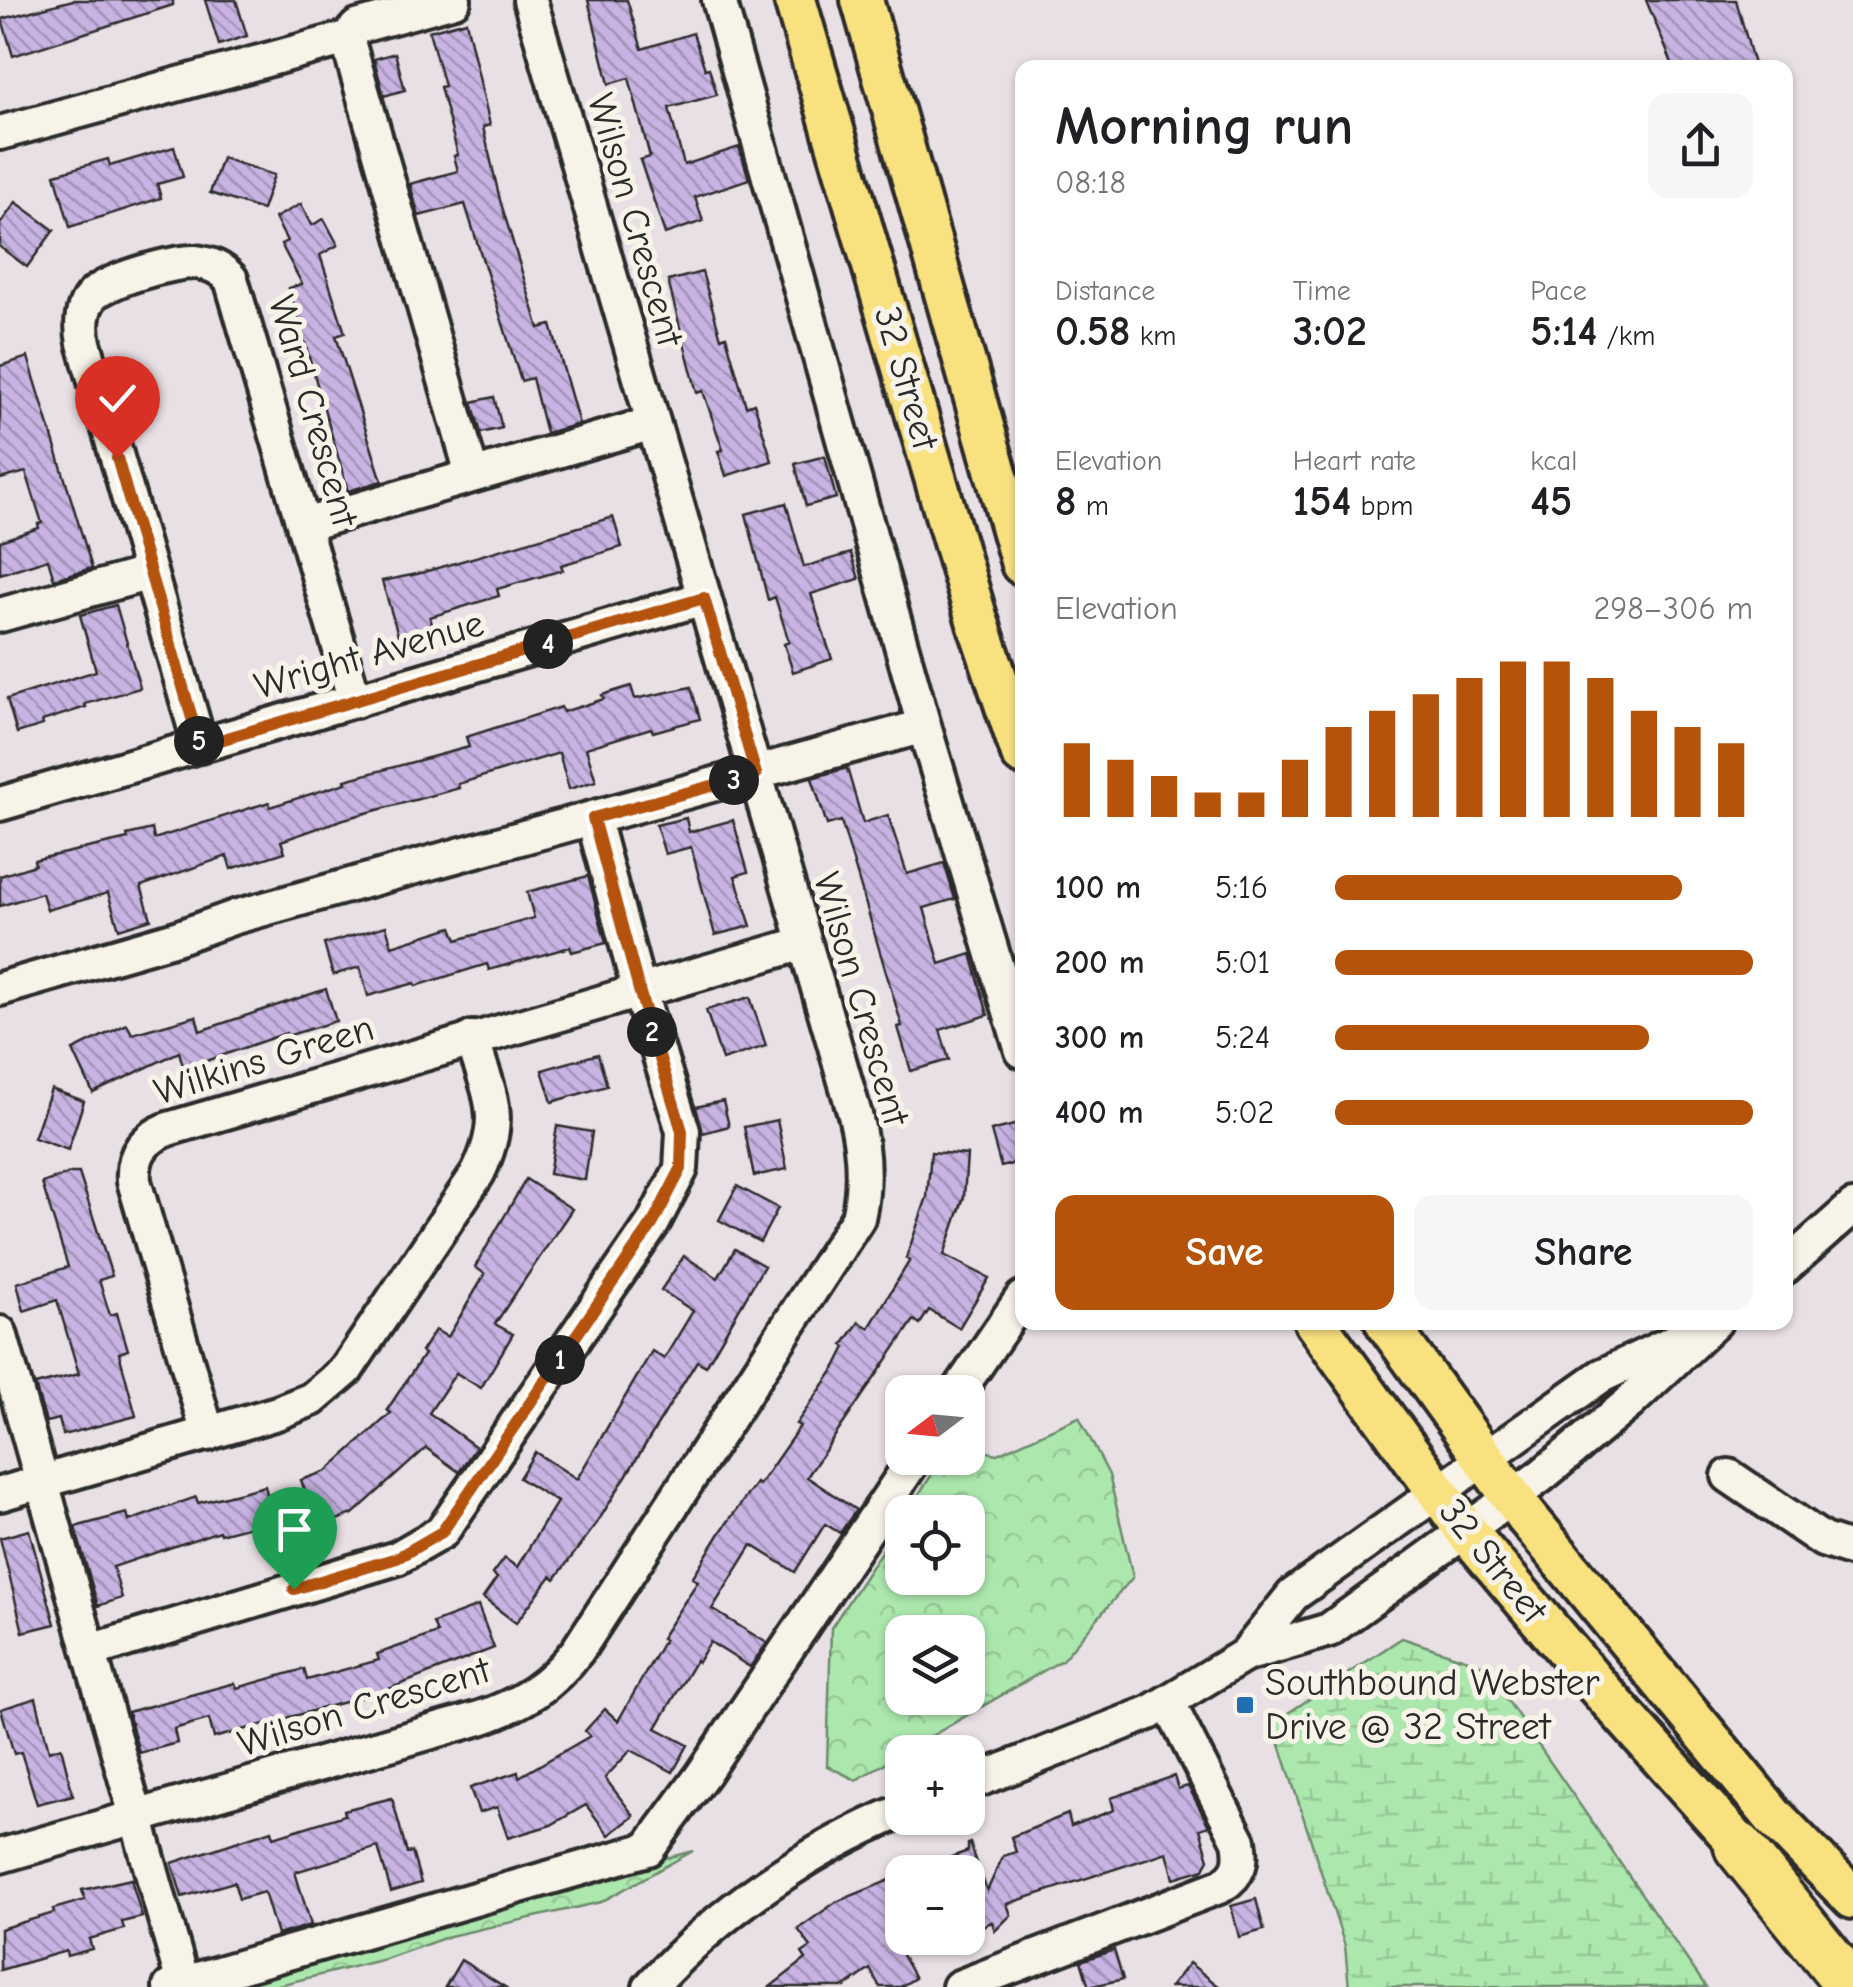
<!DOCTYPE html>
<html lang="en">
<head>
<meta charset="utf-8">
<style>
	body { margin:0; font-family:"Comic Neue",sans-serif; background:#f6f6f6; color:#202124; height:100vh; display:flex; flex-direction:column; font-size:38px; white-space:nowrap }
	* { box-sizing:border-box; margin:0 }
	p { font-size:32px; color:#757577 }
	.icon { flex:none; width:55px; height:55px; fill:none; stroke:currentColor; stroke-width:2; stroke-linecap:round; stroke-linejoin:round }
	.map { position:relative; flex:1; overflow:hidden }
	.panel { position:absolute; left:1015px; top:60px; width:778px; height:1270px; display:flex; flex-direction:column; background:#fff; border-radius:20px; box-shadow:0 2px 8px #0004 }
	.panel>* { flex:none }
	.needle { width:65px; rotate:254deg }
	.tools { position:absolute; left:885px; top:1375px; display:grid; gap:20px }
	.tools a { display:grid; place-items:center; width:100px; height:100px; border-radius:20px; background:#fff; box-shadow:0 2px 8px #0004; font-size:50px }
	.pin { position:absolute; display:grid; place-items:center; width:85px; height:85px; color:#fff; margin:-102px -42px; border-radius:50% 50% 50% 0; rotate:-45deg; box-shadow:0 0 10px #0007 }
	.pin .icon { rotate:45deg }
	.km { position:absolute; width:50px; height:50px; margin:-25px; border-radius:50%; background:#222; color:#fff; font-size:28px; line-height:50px; text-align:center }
	.round { display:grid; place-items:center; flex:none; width:105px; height:105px; border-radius:20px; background:#f6f6f6 }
	.head { display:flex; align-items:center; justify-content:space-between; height:170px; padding:0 40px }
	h1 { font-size:55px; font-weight:800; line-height:75px }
	.stats { display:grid; grid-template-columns:repeat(3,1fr); gap:15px; height:170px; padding:10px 40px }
	.stats div { display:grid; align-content:center }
	.stats b { font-size:42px; font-weight:800 }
	.stats small { font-size:28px; font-weight:400 }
	.stats p { font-size:28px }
	.chart { height:280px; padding:20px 40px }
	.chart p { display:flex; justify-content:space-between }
	.chart svg { width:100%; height:180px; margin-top:10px; stroke:#b45309; stroke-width:6 }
	.button { display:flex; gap:20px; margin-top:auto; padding:20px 40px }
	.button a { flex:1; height:115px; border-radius:20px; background:#b45309; color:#fff; font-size:40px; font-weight:800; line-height:115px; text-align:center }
	.button a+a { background:#f6f6f6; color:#202124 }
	ul { padding:0 40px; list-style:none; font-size:32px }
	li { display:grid; grid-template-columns:160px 120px 1fr; align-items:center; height:75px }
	li i { height:25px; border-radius:12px; background:#b45309 }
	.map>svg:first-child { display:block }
	.forest { fill:url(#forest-crowns); stroke:#6c8a6c; stroke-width:2.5; fill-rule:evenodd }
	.wetland { fill:url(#wetland-marsh); stroke:#6c8a6c; stroke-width:2.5 }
	.building { fill:url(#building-back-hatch); stroke:#2b2b2b; stroke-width:2.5 }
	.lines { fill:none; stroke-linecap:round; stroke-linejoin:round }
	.minor-casing { stroke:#2b2b2b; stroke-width:40 }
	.major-casing { stroke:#2b2b2b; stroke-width:48 }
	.highway-casing { stroke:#2b2b2b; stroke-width:55 }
	.minor { stroke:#f7f3e8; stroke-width:32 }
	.major { stroke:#fae180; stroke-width:40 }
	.highway { stroke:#fae180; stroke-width:48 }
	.route-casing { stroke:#fff; stroke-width:20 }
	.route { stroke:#b45309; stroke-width:12 }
	.poi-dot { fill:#1f6fb2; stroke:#f7f3e8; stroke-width:4 }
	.labels { text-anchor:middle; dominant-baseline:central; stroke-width:10; stroke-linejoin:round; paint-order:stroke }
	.street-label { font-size:38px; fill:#2b2b2b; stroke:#f7f3e8 }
	.poi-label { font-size:38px; fill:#2b2b2b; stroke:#f7f3e8; text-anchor:start }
</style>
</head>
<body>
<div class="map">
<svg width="1853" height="1987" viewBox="0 0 1853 1987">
	<defs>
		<pattern id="forest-crowns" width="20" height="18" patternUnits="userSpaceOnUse" patternTransform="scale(2.5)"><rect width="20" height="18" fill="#ace8ae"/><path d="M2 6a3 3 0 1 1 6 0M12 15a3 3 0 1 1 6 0" fill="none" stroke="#94c796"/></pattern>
		<pattern id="wetland-marsh" width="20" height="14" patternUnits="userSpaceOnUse" patternTransform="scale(2.5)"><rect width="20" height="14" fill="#ace8ae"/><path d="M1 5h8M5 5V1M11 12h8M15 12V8" fill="none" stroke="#94c796"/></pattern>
		<pattern id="building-back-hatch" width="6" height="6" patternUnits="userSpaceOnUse" patternTransform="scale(2.5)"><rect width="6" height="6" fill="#c8b3e3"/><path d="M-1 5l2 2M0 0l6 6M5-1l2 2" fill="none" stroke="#a392b8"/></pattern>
	</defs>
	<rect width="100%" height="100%" fill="#e9e0e6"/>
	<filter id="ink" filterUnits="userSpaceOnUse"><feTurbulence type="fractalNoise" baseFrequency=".01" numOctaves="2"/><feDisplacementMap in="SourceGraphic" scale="20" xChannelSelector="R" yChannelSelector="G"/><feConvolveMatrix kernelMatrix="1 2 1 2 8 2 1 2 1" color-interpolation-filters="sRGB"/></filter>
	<g filter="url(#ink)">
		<g class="forest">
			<path d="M1079,1417L1109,1475L1133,1577L1062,1660L856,1780L827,1766L831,1628L902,1520V1578H968V1512H907L943,1458H968V1448L997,1454ZM902,1632H968V1698H902Z"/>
			<polygon points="693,1851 601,1902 450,1936 385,1959 271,1987 211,1987 417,1924"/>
		</g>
		<polygon class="wetland" points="1402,1638 1483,1665 1706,1987 1349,1987 1345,1946 1273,1723"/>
		<g class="building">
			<polygon points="73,0 173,0 173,5 13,56 2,19"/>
			<polygon points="205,0 236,0 247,36 219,45"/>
			<polygon points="588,0 627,0 642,49 693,33 705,69 709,68 717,95 669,108 684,165 739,147 749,179 695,197 703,221 665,234 640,160 650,157 629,78 609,84"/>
			<polygon points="1646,0 1736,0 1755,68 1674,68"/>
			<polygon points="466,21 490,125 483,127 500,200 539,328 551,325 579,424 546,433 532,378 521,381 465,204 419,216 410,184 458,171 454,156 458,155 440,87 444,86 429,31"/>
			<polygon points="395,53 405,90 384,96 374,59"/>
			<polygon points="174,147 183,177 157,184 161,198 70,227 55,174 108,159 110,166"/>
			<polygon points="222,158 274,175 262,210 210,193"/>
			<polygon points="16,202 54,230 27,267 0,247 0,224"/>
			<polygon points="301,204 312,225 324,219 338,245 320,255 345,333 336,336 382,481 348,491 289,288 302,284 281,244 287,241 275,218"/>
			<polygon points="702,272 721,338 726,336 746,406 754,403 772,461 726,476 718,451 723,450 703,391 697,393 668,281"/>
			<polygon points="28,357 92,568 54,579 48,559 0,574 0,541 39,528 38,524 42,523 26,472 0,479 0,366"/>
			<polygon points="494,397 502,428 481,433 472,402"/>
			<polygon points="825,456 836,498 806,506 795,464"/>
			<polygon points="786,503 804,567 851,553 859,579 811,594 832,659 793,672 784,644 789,642 775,597 768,600 746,514"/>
			<polygon points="613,517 622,547 561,565 563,570 497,589 499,596 430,617 433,628 399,638 382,581 417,574"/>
			<polygon points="116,605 140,688 85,704 86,707 42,721 43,725 17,733 7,699 96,671 80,615"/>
			<polygon points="631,686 635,699 691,687 700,719 653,732 651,728 586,748 596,781 569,789 559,753 458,784 459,788 344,819 281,841 285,852 231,869 227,856 141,886 151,919 119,929 108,893 47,910 42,893 0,906 0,876 35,865 34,860 128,839 127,835 152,829 154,839 269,802 270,807 346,783 345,780 469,747 466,737 561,707 563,712 604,699 602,695"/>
			<polygon points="847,768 863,823 888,815 907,874 944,863 955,899 924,908 940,964 971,954 988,1015 940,1030 949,1060 911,1071 898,1027 902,1026 841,821 827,825 812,778"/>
			<polygon points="686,818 689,832 733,820 748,872 735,876 751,926 715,935 691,847 665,854 656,825"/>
			<polygon points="588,876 606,943 572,952 570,947 489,970 487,964 416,986 415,983 368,996 360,967 333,975 324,944 386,926 392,946 452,927 457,940 534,918 527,892"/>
			<polygon points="326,989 336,1021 287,1036 286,1033 184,1069 179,1052 93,1093 73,1050 127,1024 132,1034 196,1016 200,1031"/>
			<polygon points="750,997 766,1046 722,1060 706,1010"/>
			<polygon points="598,1054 607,1086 552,1102 542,1070"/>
			<polygon points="51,1089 84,1101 68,1150 34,1138"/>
			<polygon points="723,1101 729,1126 703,1133 696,1107"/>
			<polygon points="777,1120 787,1169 754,1176 744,1127"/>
			<polygon points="1018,1124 1022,1161 1001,1167 991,1131"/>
			<polygon points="557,1126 592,1132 585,1180 549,1174"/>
			<polygon points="931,1152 967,1155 964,1197 944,1255 989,1278 959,1328 929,1310 920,1324 914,1320 807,1477 856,1510 840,1533 825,1524 795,1572 752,1545 712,1609 767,1643 750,1667 710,1642 698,1662 696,1660 656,1728 688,1745 673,1772 631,1750 605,1778 634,1816 609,1835 586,1805 551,1825 508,1838 497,1807 479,1813 470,1788 518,1772 519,1777 590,1736 585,1731 605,1709 618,1721 664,1640 661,1638 698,1581 692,1578 722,1530 756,1483 759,1485 800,1426 796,1424 836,1367 846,1347 843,1345 859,1322 869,1328 910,1260 906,1258 927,1197"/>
			<polygon points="71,1173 79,1173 112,1276 99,1280 110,1315 117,1313 128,1350 119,1353 136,1416 63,1435 59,1419 46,1422 35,1385 79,1374 57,1300 24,1311 17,1283 68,1267 42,1183"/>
			<polygon points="526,1179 572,1209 495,1324 513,1334 481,1388 456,1373 429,1413 476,1447 459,1472 426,1448 353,1514 318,1527 301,1480 327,1471 391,1413 387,1410 424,1354 421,1352 435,1330 448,1337 485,1274 475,1267"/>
			<polygon points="737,1186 778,1208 760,1242 719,1220"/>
			<polygon points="735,1249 764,1266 706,1366 697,1361 597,1523 555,1579 551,1576 516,1623 483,1598 497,1578 492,1574 504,1558 517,1567 557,1502 519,1478 535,1452 577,1479 652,1351 664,1359 693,1311 661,1290 684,1256 718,1278"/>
			<polygon points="265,1486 274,1520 220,1534 219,1531 113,1567 122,1598 98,1606 75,1527 127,1513 129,1521 196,1497 198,1503"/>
			<polygon points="29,1530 55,1624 23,1632 0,1538"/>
			<polygon points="478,1606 494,1648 381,1692 214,1738 209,1719 174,1729 177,1743 139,1753 128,1712 235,1683 237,1688 304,1669 307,1680 379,1660 377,1654 437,1633 433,1623"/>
			<polygon points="36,1698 49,1751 61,1747 73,1795 37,1804 21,1752 14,1754 1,1709"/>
			<polygon points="1174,1776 1178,1789 1188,1786 1209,1826 1200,1829 1209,1859 1204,1869 1174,1878 1167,1852 1007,1904 1011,1915 995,1931 992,1922 972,1930 968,1918 968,1872 915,1872 915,1870 968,1851 968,1844 970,1843 987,1891 1003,1856 1016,1852 1011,1837 1068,1814 1071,1826 1114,1810 1111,1798"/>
			<polygon points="392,1798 407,1853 412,1852 421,1883 391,1892 378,1847 295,1872 311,1925 277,1935 264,1892 239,1899 234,1882 182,1897 172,1863 272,1830 274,1837 345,1815 344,1810"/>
			<polygon points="902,1875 902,1955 915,1978 900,1987 880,1987 870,1969 845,1987 770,1987 806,1959 802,1953 811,1947 798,1929 836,1902"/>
			<polygon points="131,1879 142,1917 122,1922 124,1929 89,1939 92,1949 67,1956 66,1951 0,1970 0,1929 54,1913 53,1909 85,1900 82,1890"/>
			<polygon points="1256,1899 1264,1930 1239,1937 1231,1906"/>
			<polygon points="1114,1950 1123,1979 1089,1987 1081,1961"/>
			<polygon points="461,1960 505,1987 445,1987"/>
			<polygon points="1189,1963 1220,1987 1170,1987"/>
		</g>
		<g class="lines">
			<defs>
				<g id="minor">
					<polyline points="719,0 924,726 1022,1051"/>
					<polyline points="347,38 472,474"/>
					<polyline points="0,133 347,38 357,27 454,0"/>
					<polyline points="304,525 653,423"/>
					<polyline points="0,615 150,573"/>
					<path d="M200,746L84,343C81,328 80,311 91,297C104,280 175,261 196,262C211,264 221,268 231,279L355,701"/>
					<polyline points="0,804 704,598"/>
					<polyline points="0,989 176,938 235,917 924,726"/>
					<polyline points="1785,1267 1853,1207"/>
					<polyline points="0,1333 183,1983"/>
					<polyline points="958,1392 1022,1298"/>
					<path d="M208,1434L134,1181C132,1154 143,1139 168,1129L804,943"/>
					<polyline points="1729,1476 1823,1540 1853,1550"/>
					<path d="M0,1494L277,1413L312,1399L346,1370L478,1173C506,1115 489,1096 472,1038"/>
					<polyline points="90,1651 397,1558 442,1532 653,1223 681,1169 683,1131 639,990 593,819"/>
					<polyline points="1245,1655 1293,1595 1601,1376 1692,1333"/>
					<polyline points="968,1784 1149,1713 1245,1655 1329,1630 1541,1476 1629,1403 1715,1322"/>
					<path d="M0,1856L480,1718C522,1704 551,1685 578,1650L858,1218C866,1182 864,1150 855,1115L530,0"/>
					<polyline points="170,1987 648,1849 703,1774 915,1458"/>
					<path d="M650,1987C718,1912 809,1849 902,1811"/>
					<path d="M959,1987L1221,1886C1240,1874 1243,1862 1239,1841L1168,1702"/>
				</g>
				<g id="major">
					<polyline points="795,0 977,620 1022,754"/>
					<polyline points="862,0 1022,564"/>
					<polyline points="1315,1322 1467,1532 1591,1679 1761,1869"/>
					<polyline points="1386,1322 1525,1515 1774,1817 1853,1898"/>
				</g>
				<polyline id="highway" points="1739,1847 1852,1987"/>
			</defs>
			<use href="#minor" class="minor-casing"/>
			<use href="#major" class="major-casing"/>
			<use href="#highway" class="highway-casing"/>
			<use href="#minor" class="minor"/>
			<use href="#major" class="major"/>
			<use href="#highway" class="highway"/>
		</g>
	</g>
	<g class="lines" filter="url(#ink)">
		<defs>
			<polyline id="route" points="117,458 200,746 704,598 756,774 593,818 639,990 682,1131 681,1169 653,1223 442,1532 397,1558 294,1589"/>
		</defs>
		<use href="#route" class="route-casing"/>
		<use href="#route" class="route"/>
	</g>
	<rect class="poi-dot" x="1235" y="1695" width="20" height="20" rx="5"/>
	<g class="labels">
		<g class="street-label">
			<text transform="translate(635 220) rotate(74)">Wilson Crescent</text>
			<text transform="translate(906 378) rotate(74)">32 Street</text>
			<text transform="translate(313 411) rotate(74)">Ward Crescent</text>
			<text transform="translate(369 655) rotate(-16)">Wright Avenue</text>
			<text transform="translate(861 999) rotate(74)">Wilson Crescent</text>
			<text transform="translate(264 1060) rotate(-17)">Wilkins Green</text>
			<text transform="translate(1493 1561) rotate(51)">32 Street</text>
			<text transform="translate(364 1707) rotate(-17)">Wilson Crescent</text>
		</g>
		<g class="poi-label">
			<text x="1265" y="1683">Southbound Webster<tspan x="1265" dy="44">Drive @ 32 Street</tspan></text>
		</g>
	</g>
</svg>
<div class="tools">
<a><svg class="needle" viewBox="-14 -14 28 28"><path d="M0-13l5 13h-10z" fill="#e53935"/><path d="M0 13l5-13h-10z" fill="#757577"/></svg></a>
<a><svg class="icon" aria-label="locate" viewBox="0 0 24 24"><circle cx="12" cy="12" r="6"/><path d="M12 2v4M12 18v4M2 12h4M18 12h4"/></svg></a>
<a><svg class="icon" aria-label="layers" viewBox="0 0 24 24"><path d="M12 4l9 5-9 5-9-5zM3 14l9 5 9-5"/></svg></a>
<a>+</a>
<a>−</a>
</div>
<div class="pin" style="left:294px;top:1589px;background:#1e9e55"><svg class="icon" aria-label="arrive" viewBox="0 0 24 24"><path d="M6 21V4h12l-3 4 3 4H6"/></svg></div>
<div class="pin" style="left:117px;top:458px;background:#d93025"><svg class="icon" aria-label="check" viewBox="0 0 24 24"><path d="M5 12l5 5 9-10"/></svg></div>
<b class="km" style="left:560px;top:1360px">1</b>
<b class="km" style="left:652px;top:1032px">2</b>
<b class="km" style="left:734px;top:780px">3</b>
<b class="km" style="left:548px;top:644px">4</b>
<b class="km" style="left:199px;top:741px">5</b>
<section class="panel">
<div class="head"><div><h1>Morning run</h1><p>08:18</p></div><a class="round"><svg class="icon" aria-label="share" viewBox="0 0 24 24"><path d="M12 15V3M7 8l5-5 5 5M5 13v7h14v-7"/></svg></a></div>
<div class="stats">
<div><p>Distance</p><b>0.58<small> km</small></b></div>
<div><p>Time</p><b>3:02</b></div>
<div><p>Pace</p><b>5:14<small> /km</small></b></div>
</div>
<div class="stats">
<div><p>Elevation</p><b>8<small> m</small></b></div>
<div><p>Heart rate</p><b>154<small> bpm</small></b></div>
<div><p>kcal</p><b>45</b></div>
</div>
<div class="chart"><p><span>Elevation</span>298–306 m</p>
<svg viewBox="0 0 160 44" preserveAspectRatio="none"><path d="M5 44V26M15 44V30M25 44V34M35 44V38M45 44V38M55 44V30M65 44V22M75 44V18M85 44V14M95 44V10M105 44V6M115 44V6M125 44V10M135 44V18M145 44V22M155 44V26"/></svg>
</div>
<ul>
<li><b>100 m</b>5:16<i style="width:83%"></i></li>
<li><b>200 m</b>5:01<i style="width:100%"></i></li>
<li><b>300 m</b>5:24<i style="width:75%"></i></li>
<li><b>400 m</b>5:02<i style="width:100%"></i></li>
</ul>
<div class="button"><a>Save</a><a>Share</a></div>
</section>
</div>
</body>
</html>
